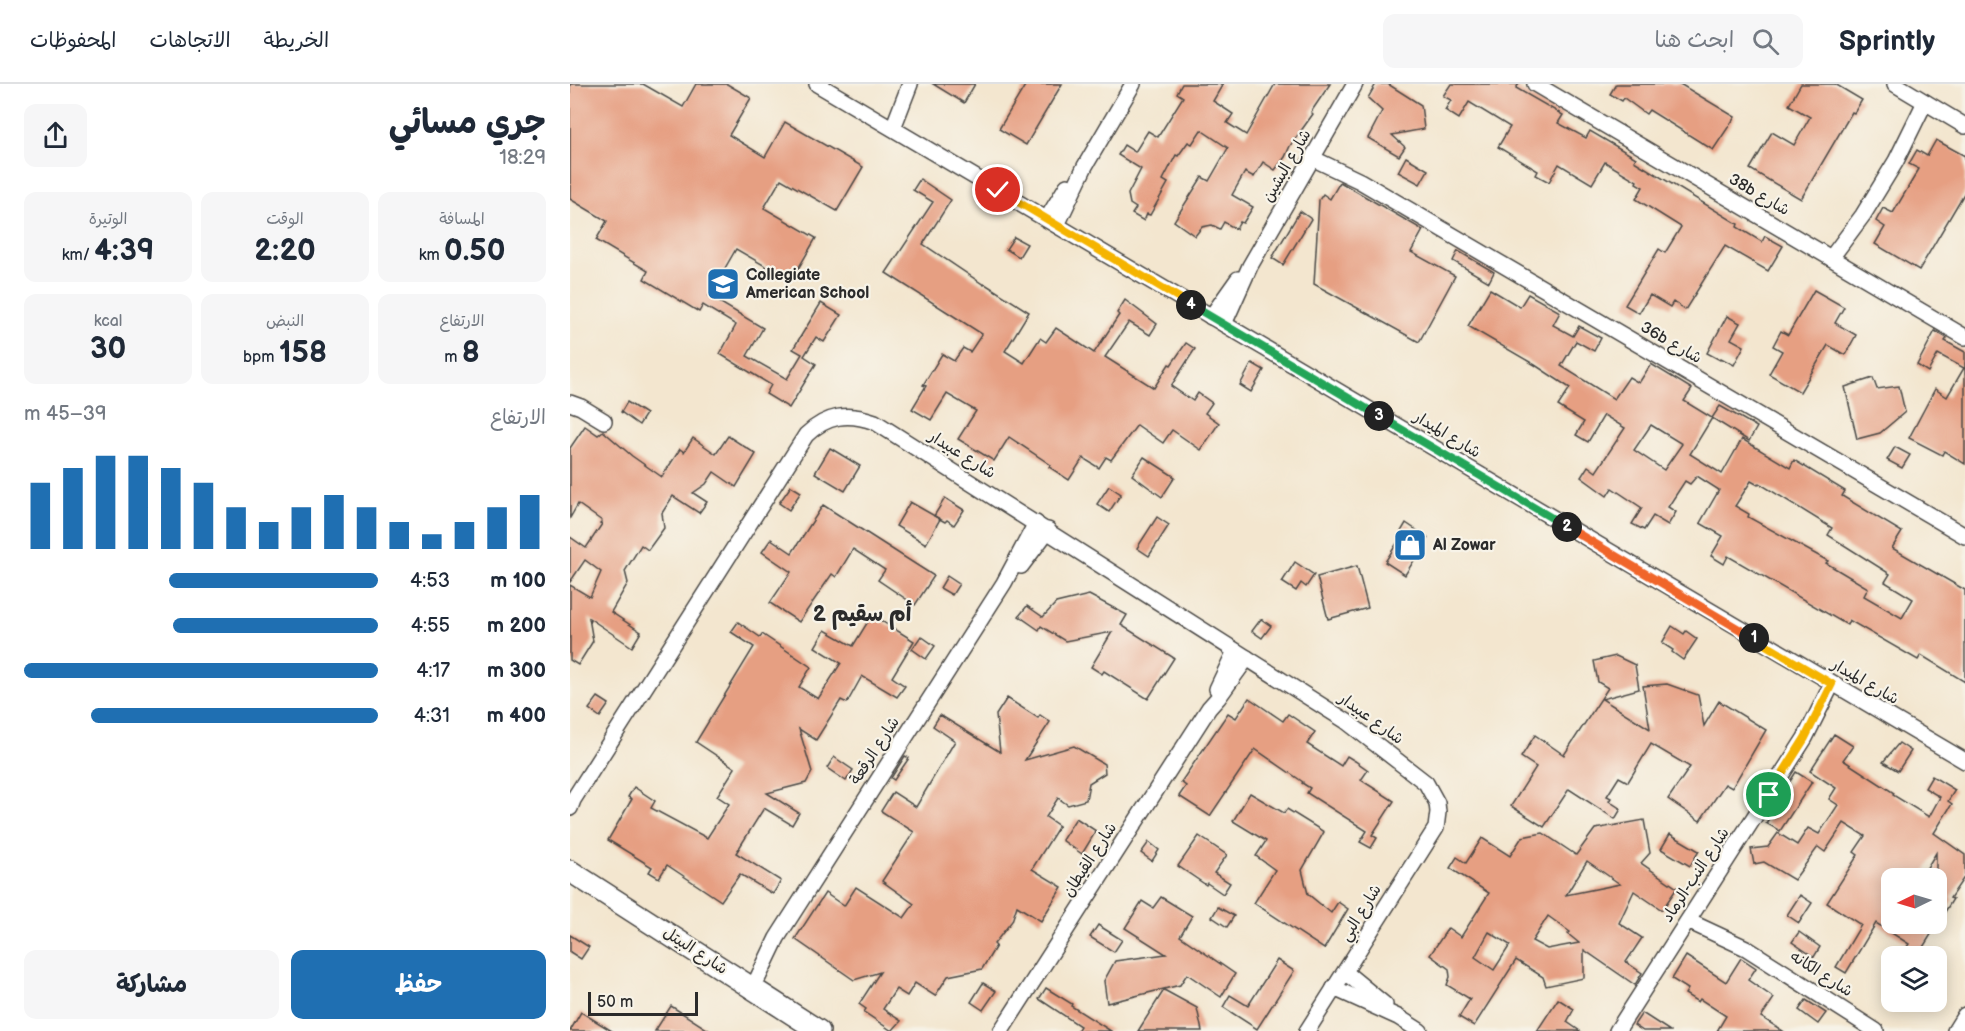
<!DOCTYPE html>
<html lang="ar">
<head>
<meta charset="utf-8">
<style>
	body { margin:0; font-family:"Balsamiq Sans","Playpen Sans Arabic",sans-serif; background:#f6f6f7; color:#1f2937; direction:rtl; height:100vh; display:flex; flex-direction:column; font-size:22px; white-space:nowrap }
	* { box-sizing:border-box; margin:0 }
	p { font-size:20px; color:#747a83 }
	.icon { flex:none; width:33px; height:33px; fill:none; stroke:currentColor; stroke-width:2; stroke-linecap:round; stroke-linejoin:round }
	.map { position:relative; flex:1; overflow:hidden; direction:ltr }
	.side { display:flex; flex-direction:column; background:#fff; width:570px }
	.side>* { flex:none }
	.needle { width:39px; rotate:265deg }
	.controls { position:absolute; left:1311px; top:784px; display:grid; gap:12px }
	.controls a { display:grid; place-items:center; width:66px; height:66px; border-radius:12px; background:#fff; box-shadow:0 3px 15px #0003; font-size:30px }
	.scale { position:absolute; left:18px; bottom:15px; width:110px; box-sizing:border-box; padding-left:6px; border:3px solid #2b2b2b; border-top:0; font-size:16px; line-height:21px; white-space:nowrap; color:#2b2b2b; -webkit-text-stroke:4px #f7f3e8; paint-order:stroke }
	.pin { position:absolute; display:grid; place-items:center; width:51px; height:51px; color:#fff; margin:-26px; border:3px solid #fff; border-radius:50%; box-shadow:0 2px 6px #0007 }
	.km { position:absolute; width:30px; height:30px; margin:-15px; border-radius:50%; background:#222; color:#fff; font-size:16px; line-height:30px; text-align:center }
	.round { display:grid; place-items:center; flex:none; width:63px; height:63px; border-radius:12px; background:#f6f6f7 }
	.summary { display:flex; align-items:center; justify-content:space-between; height:102px; padding:0 24px }
	h1 { font-size:33px; font-weight:700; line-height:45px }
	.figures { display:grid; grid-template-columns:repeat(3,1fr); gap:9px; height:102px; padding:6px 24px }
	.figures div { display:grid; align-content:center; border-radius:12px; background:#f6f6f7; text-align:center }
	.figures b { font-size:30px; font-weight:700 }
	.figures small { font-size:16px; font-weight:400 }
	.figures p { font-size:16px }
	.chart { height:168px; padding:12px 24px }
	.chart p { display:flex; justify-content:space-between }
	.chart svg { width:100%; height:108px; margin-top:6px; stroke:#1f6fb2; stroke-width:6 }
	.cta { display:flex; gap:12px; margin-top:auto; padding:12px 24px }
	.cta a { flex:1; height:69px; border-radius:12px; background:#1f6fb2; color:#fff; font-size:24px; font-weight:700; line-height:69px; text-align:center }
	.cta a+a { background:#f6f6f7; color:#1f2937 }
	ul { padding:0 24px; list-style:none; font-size:20px }
	li { display:grid; grid-template-columns:96px 72px 1fr; align-items:center; height:45px }
	li i { height:15px; border-radius:8px; background:#1f6fb2 }
	header { display:flex; align-items:center; gap:36px; box-sizing:border-box; height:84px; padding:0 30px; background:#fff; border-bottom:2px solid #e0e1e3 }
	header strong { font-size:28px }
	nav { display:flex; gap:33px; margin-inline-start:auto; font-size:21px }
	.search { width:420px; height:54px; background:#f6f6f7; display:flex; align-items:center; gap:15px; box-sizing:border-box; padding:0 21px; border-radius:12px; color:#747a83; font-size:22px }
	main { display:flex; flex:1; min-height:0 }
	.map>svg:first-child { display:block }
	.building { fill:#e69f82; fill-rule:evenodd }
	.lines { fill:none; stroke-linecap:round; stroke-linejoin:round }
	.street-casing { stroke:#494744; stroke-width:18 }
	.secondary-casing { stroke:#494744; stroke-width:24 }
	.street { stroke:#fff; stroke-width:15 }
	.secondary { stroke:#fff; stroke-width:21 }
	.split-1-casing { stroke:#fff; stroke-width:12 }
	.split-2-casing { stroke:#fff; stroke-width:12 }
	.split-3-casing { stroke:#fff; stroke-width:12 }
	.split-4-casing { stroke:#fff; stroke-width:12 }
	.split-5-casing { stroke:#fff; stroke-width:12 }
	.split-1 { stroke:#f5b400; stroke-width:8 }
	.split-2 { stroke:#f0652b; stroke-width:8 }
	.split-3 { stroke:#22a559; stroke-width:8 }
	.split-4 { stroke:#22a559; stroke-width:8 }
	.split-5 { stroke:#f5b400; stroke-width:8 }
	.labels { text-anchor:middle; dominant-baseline:central; stroke-width:4.5; stroke-linejoin:round; paint-order:stroke }
	.street-label { font-size:16px; fill:#2b2b2b; stroke:#f7f3e8 }
	.poi-label { font-size:16px; font-weight:bold; fill:#2b2b2b; stroke:#f7f3e8; text-anchor:start }
	.district-label { font-size:22px; font-weight:bold; fill:#2b2b2b; stroke:#f7f3e8 }
</style>
</head>
<body>
<header>
<strong>Sprintly</strong>
<div class="search"><svg class="icon" aria-label="search" viewBox="0 0 24 24"><circle cx="10" cy="10" r="6"/><path d="M15 15l6 6"/></svg>ابحث هنا</div>
<nav><a>الخريطة</a><a>الاتجاهات</a><a>المحفوظات</a></nav>
</header>
<main>
<div class="map">
<svg width="1395" height="947" viewBox="0 0 1395 947">
	<rect width="100%" height="100%" fill="#f7f3e8"/>
	<filter id="ink" filterUnits="userSpaceOnUse"><feTurbulence type="fractalNoise" baseFrequency=".0167" numOctaves="2"/><feDisplacementMap in="SourceGraphic" scale="12" xChannelSelector="R" yChannelSelector="G"/><feConvolveMatrix kernelMatrix="1 2 1 2 8 2 1 2 1" color-interpolation-filters="sRGB"/></filter>
	<filter id="wash" filterUnits="userSpaceOnUse"><feTurbulence type="fractalNoise" baseFrequency=".008" numOctaves="4" result="noise"/><feDisplacementMap in="SourceGraphic" scale="24" xChannelSelector="R" yChannelSelector="G"/><feGaussianBlur stdDeviation="1.35" result="paint"/><feColorMatrix in="noise" values="0 0 0 0 0 0 0 0 0 0 0 0 0 0 0 0 0 1.4 0 .05"/><feComposite in="paint" operator="in"/></filter>
	<g filter="url(#wash)">
		<rect width="100%" height="100%" fill="#f3e6cf"/>
		<g id="blocks">
			<g class="building">
				<polygon points="0,0 73,0 113,23 126,0 157,0 181,14 159,51 195,73 215,38 293,83 267,127 211,95 194,124 246,154 221,197 166,165 139,212 193,244 177,272 217,295 232,270 223,265 251,219 271,231 254,258 246,253 234,272 246,280 219,324 196,310 201,301 150,270 166,241 133,221 129,228 74,195 78,187 26,156 37,137 0,115"/>
				<polygon points="363,0 405,0 394,19"/>
				<polygon points="456,0 492,0 456,61 429,45"/>
				<polygon points="612,0 653,0 643,17 663,30 657,39 676,51 705,0 760,0 741,28 743,30 720,62 715,73 705,86 693,78 684,93 675,88 662,111 683,123 673,139 670,138 666,145 654,138 650,145 642,141 632,143 625,152 604,137 632,93 639,97 658,64 631,46 622,60 618,58 608,72 606,71 593,96 598,99 580,131 577,130 574,137 562,130 566,124 560,120 558,110 571,85 548,71 554,61 565,68 578,47 588,53 613,13 607,9"/>
				<polygon points="806,0 818,0 851,21 854,45 822,51 835,63 829,72 798,54 812,27 798,14"/>
				<polygon points="881,0 949,0 946,4 993,31 988,39 1016,54 1020,47 1066,74 1064,77 1168,140 1167,143 1192,158 1195,152 1213,162 1198,187 1155,162 1115,226 1103,218 1100,223 1080,211 1069,229 1055,221 1089,165 1095,169 1111,143 1066,115 1073,103 1066,99 1067,97 1035,78 1022,100 989,80 979,98 966,91 968,87 928,63 940,43 899,18 889,35 875,26 881,16 873,12"/>
				<polygon points="1046,0 1110,0 1165,33 1143,66 1079,26 1076,30 1054,14 1052,17 1040,10"/>
				<polygon points="1231,0 1265,0 1292,16 1284,29 1282,28 1231,115 1180,85 1202,48 1224,61 1240,33 1219,21"/>
				<polygon points="1366,56 1395,72 1395,108 1349,186 1305,160 1315,143 1306,137 1313,124 1323,129 1349,85 1339,80 1347,66 1357,72"/>
				<polygon points="836,73 858,86 850,100 828,88"/>
				<polygon points="350,95 381,116 353,160 414,201 415,200 459,228 435,267 454,279 470,254 476,258 486,244 524,269 549,231 547,229 555,216 587,240 580,251 559,238 535,273 584,304 599,280 601,281 616,259 625,265 601,302 623,317 628,309 642,319 635,329 649,339 631,366 602,346 593,359 567,341 541,376 536,373 529,384 513,374 499,396 479,383 481,381 439,353 424,377 388,355 406,327 377,310 361,336 342,325 356,302 353,301 372,270 384,277 393,264 400,268 412,250 316,189 363,118 343,106"/>
				<polygon points="770,98 853,146 841,168 885,192 849,258 744,200 749,116 753,110 760,115"/>
				<polygon points="730,127 741,135 713,181 702,174"/>
				<polygon points="444,153 457,160 449,173 436,165"/>
				<polygon points="888,167 924,188 919,198 883,177"/>
				<path d="M920,205L950,223L958,210L990,228L983,241L1003,252L1009,242L1031,254L1024,267L1006,257L991,282L1044,315L1059,293L1069,299L1081,280L1122,305L1114,317L1142,334L1120,370L1152,390L1172,355L1220,384L1224,376L1275,407L1272,412L1332,448L1322,464L1395,506V598L1351,571L1348,576L1279,536L1277,541L1158,472L1154,480L1141,472L1153,452L1130,439L1149,406L1127,392L1120,400L1115,397L1098,423L1106,428L1098,441L1083,432L1074,446L1062,440L1072,424L1042,404L1037,412L1011,393L1018,382L1026,388L1055,344L1034,331L1018,358L1006,351L1014,338L988,322L1000,304L965,281L898,242ZM1081,341L1112,360L1094,386L1064,366ZM1181,397L1188,401L1189,399L1262,444L1258,451L1320,490L1315,498L1343,515L1332,534L1294,512L1298,504L1256,479L1258,477L1178,433L1179,430L1165,422Z"/>
				<polygon points="1244,206 1274,223 1265,239 1286,251 1275,271 1258,261 1230,308 1199,290 1212,267 1203,262 1211,247 1218,251"/>
				<polygon points="1157,232 1170,239 1161,255 1174,262 1164,281 1151,274 1150,276 1137,269"/>
				<polygon points="1365,247 1377,254 1375,257 1395,268 1395,380 1374,367 1372,371 1339,354 1365,305 1377,313 1394,284 1368,270 1358,288 1347,281"/>
				<polygon points="682,279 694,286 681,308 670,301"/>
				<polygon points="1303,294 1307,305 1329,302 1335,328 1310,349 1287,355 1275,303"/>
				<polygon points="57,318 76,330 69,341 51,328"/>
				<polygon points="1150,322 1187,343 1179,357 1142,334"/>
				<polygon points="15,342 28,351 33,347 62,372 92,393 110,365 114,368 123,354 146,370 158,352 186,370 166,403 144,388 136,400 123,409 137,418 129,429 103,412 92,429 94,444 78,466 71,461 55,487 58,499 41,528 71,548 62,563 19,534 23,557 8,581 0,576 0,501 20,513 31,488 15,476 0,498 0,453 16,464 32,440 30,439 32,437 8,420 0,434 0,364"/>
				<polygon points="1325,363 1340,371 1332,384 1317,376"/>
				<polygon points="260,364 290,382 275,407 245,389"/>
				<polygon points="574,373 605,393 592,413 562,391"/>
				<polygon points="221,402 231,408 219,426 209,419"/>
				<polygon points="539,402 551,410 539,428 527,420"/>
				<polygon points="375,414 394,426 384,441 377,436 375,438 364,432"/>
				<polygon points="340,418 370,435 356,460 326,442"/>
				<polygon points="253,421 364,492 345,521 308,496 315,486 283,465 266,493 262,490 229,538 200,519 221,488 192,468 201,455 222,469"/>
				<polygon points="587,433 599,441 579,472 567,464"/>
				<polygon points="836,439 858,454 835,491 815,478 831,453 829,451"/>
				<polygon points="725,478 744,491 736,503 731,499 726,507 712,498"/>
				<polygon points="787,482 798,524 758,535 747,493"/>
				<polygon points="377,492 389,500 382,511 370,504"/>
				<polygon points="519,511 557,531 551,541 604,574 578,615 534,587 532,590 521,583 542,548 495,557 471,542 469,546 449,532 457,522 473,533 486,519"/>
				<polygon points="302,531 344,557 322,593 335,602 327,613 292,592 277,619 271,616 246,656 229,645 242,688 236,699 197,709 229,729 222,741 194,724 166,769 211,797 203,810 170,790 151,817 97,781 89,794 79,788 82,783 38,756 62,715 58,713 64,703 85,717 81,724 137,754 159,720 147,712 165,684 126,658 184,563 161,548 168,538 190,553 192,550 241,583 229,603 248,615 271,579 245,563 255,546 283,562"/>
				<polygon points="691,535 701,542 692,554 682,547"/>
				<polygon points="1102,542 1114,550 1116,547 1127,555 1113,576 1102,568 1103,566 1092,559"/>
				<polygon points="351,552 365,562 356,575 342,565"/>
				<polygon points="1046,572 1065,581 1069,605 1032,615 1080,645 1073,602 1097,600 1128,611 1134,642 1149,617 1196,646 1162,704 1155,700 1130,737 1098,715 1120,683 1081,660 1058,698 1049,693 1037,712 1041,714 1039,717 1051,725 1045,735 999,705 974,743 941,722 966,683 951,673 965,651 994,671 1038,604 1028,598 1024,577"/>
				<polygon points="28,613 39,620 30,633 19,625"/>
				<polygon points="437,614 468,634 470,631 480,638 455,676 504,662 534,680 535,689 519,699 516,716 498,721 488,714 476,733 489,742 462,785 492,803 471,837 447,822 442,837 424,860 426,862 412,885 378,892 365,912 345,899 337,912 326,905 313,925 331,937 322,947 294,928 296,925 289,920 310,888 284,896 225,855 255,809 274,822 286,803 334,834 344,820 312,797 344,748 311,727 323,708 346,723 385,657 363,642 370,631 430,668 426,631"/>
				<polygon points="679,614 713,637 718,630 745,648 737,660 771,682 777,672 785,677 798,686 791,696 824,717 802,751 807,754 801,764 790,758 797,747 737,709 740,704 732,699 733,698 685,665 640,732 609,712 616,702 611,698 658,629 666,634"/>
				<path d="M1264,650L1283,662L1273,676L1324,709L1323,711L1359,733L1370,713L1355,704L1362,692L1385,706L1378,717L1382,720L1364,749L1395,771V792L1380,814L1383,815L1347,873H1330L1339,860L1306,839L1276,889L1266,883L1291,841L1257,819L1288,771L1284,768L1295,752L1274,739L1255,768L1248,763L1224,796L1194,778L1184,780L1181,765L1198,763L1208,749L1227,761L1238,744L1249,750L1268,721L1259,715L1266,704L1240,687ZM1366,769V840H1322V795H1350Z"/>
				<polygon points="1329,659 1341,667 1328,687 1313,678"/>
				<polygon points="335,672 339,674 324,696 321,694"/>
				<polygon points="264,673 283,686 276,697 257,684"/>
				<polygon points="1226,688 1242,698 1210,747 1196,739 1205,725 1203,724"/>
				<polygon points="680,709 714,729 717,725 754,748 732,786 738,810 761,829 768,818 778,825 754,865 684,819 705,786 686,772 696,757 663,737"/>
				<polygon points="506,734 526,747 512,770 492,756"/>
				<path d="M1074,736L1080,769L1071,779L1107,804L1092,826L1064,807L1049,839L1072,854L1056,878L1072,889L1065,901L1014,866V894L976,902L973,893L946,876L904,942L889,933L900,915L877,901L880,893L879,885L860,871L878,844L891,853L919,809L880,784L887,773L896,779L912,754L940,772L952,753L973,749L1006,771L1025,745ZM1017,777L1050,800L996,811ZM978,832L1000,848L998,850L1009,859L977,865L962,857ZM919,848L940,861L924,886L905,873Z"/>
				<polygon points="1100,750 1129,767 1120,782 1091,765"/>
				<polygon points="629,752 657,771 644,789 660,799 653,810 637,799 636,801 608,782"/>
				<polygon points="579,758 589,766 582,777 571,769"/>
				<polygon points="1230,811 1242,819 1229,839 1217,831"/>
				<polygon points="591,813 622,832 610,852 665,890 651,913 617,890 610,901 537,919 534,897 545,877 596,870 555,844 572,817 583,824"/>
				<polygon points="648,823 664,832 657,843 642,833"/>
				<polygon points="528,841 552,856 544,868 520,853"/>
				<polygon points="1229,848 1250,863 1244,873 1222,858"/>
				<polygon points="0,851 19,863 11,875 0,868"/>
				<polygon points="1116,872 1156,898 1171,874 1186,884 1178,896 1204,914 1191,933 1213,947 1147,947 1156,932 1130,915 1128,918 1115,910 1118,905 1102,895"/>
				<polygon points="707,876 724,887 687,945 653,923 660,911 678,922"/>
				<polygon points="413,899 426,907 413,926 401,918"/>
				<polygon points="476,904 502,920 501,922 541,947 507,947 510,942 469,915"/>
				<polygon points="594,906 627,924 632,947 568,947"/>
				<polygon points="988,915 1004,925 997,938 1010,947 967,947"/>
				<polygon points="1236,916 1256,929 1248,940 1229,926"/>
				<polygon points="101,922 140,947 85,947"/>
				<polygon points="11,928 42,947 0,947"/>
				<polygon points="1072,929 1100,947 1073,947 1064,941"/>
			</g>
		</g>
	</g>
	<g filter="url(#ink)">
		<use href="#blocks" fill-opacity="0" stroke="#494744" stroke-width="1.5"/>
		<g class="lines">
			<defs>
				<g id="street">
					<polyline points="247,0 1395,677"/>
					<polyline points="965,0 1395,253"/>
					<polyline points="1325,0 1395,42"/>
					<polyline points="323,44 340,0"/>
					<polyline points="742,74 790,97 1395,452"/>
					<polyline points="477,135 497,102"/>
					<polyline points="487,141 515,82 563,0"/>
					<polyline points="1261,174 1293,131 1326,77 1355,18"/>
					<polyline points="641,233 668,195"/>
					<polyline points="654,240 680,182 785,0"/>
					<polyline points="0,319 11,323 34,337"/>
					<polyline points="451,482 478,446"/>
					<polyline points="647,605 665,567"/>
					<path d="M0,724L3,716L236,351C257,331 278,328 305,338L776,637L856,699L867,719L868,728L866,744L737,947"/>
					<polyline points="1118,837 1176,864 1306,947"/>
					<polyline points="775,888 815,921"/>
					<polyline points="183,904 207,854 434,499 466,439"/>
					<polyline points="764,904 828,933 850,947"/>
					<polyline points="431,947 639,624 648,614 677,574"/>
					<polyline points="1047,947 1235,654 1262,600"/>
					<polyline points="1385,947 1395,931"/>
				</g>
				<polyline id="secondary" points="0,787 249,947"/>
			</defs>
			<use href="#street" class="street-casing"/>
			<use href="#secondary" class="secondary-casing"/>
			<use href="#street" class="street"/>
			<use href="#secondary" class="secondary"/>
		</g>
	</g>
	<g class="lines" filter="url(#ink)">
		<defs>
			<polyline id="split-1" points="1184,554 1262,600 1235,654 1199,711"/>
			<polyline id="split-2" points="997,443 1184,554"/>
			<polyline id="split-3" points="809,332 997,443"/>
			<polyline id="split-4" points="621,221 809,332"/>
			<polyline id="split-5" points="428,106 621,221"/>
		</defs>
		<use href="#split-1" class="split-1-casing"/>
		<use href="#split-2" class="split-2-casing"/>
		<use href="#split-3" class="split-3-casing"/>
		<use href="#split-4" class="split-4-casing"/>
		<use href="#split-5" class="split-5-casing"/>
		<use href="#split-1" class="split-1"/>
		<use href="#split-2" class="split-2"/>
		<use href="#split-3" class="split-3"/>
		<use href="#split-4" class="split-4"/>
		<use href="#split-5" class="split-5"/>
	</g>
	<defs>
		<symbol id="school-square" viewBox="-11 -11 22 22"><rect x="-9" y="-9" width="18" height="18" rx="4" fill="#1f6fb2" stroke="#f7f3e8"/><path d="M0-5L7-2L0 1L-7-2ZM-4 1L0 2.5L4 1V4Q0 6-4 4Z" fill="#fff"/></symbol>
		<symbol id="shop-square" viewBox="-11 -11 22 22"><rect x="-9" y="-9" width="18" height="18" rx="4" fill="#1f6fb2" stroke="#f7f3e8"/><path d="M-5-2.5h2.3a2.7 3.5 0 0 1 5.4 0H5L5.5 6h-11ZM-1.5-2.5h3a1.5 2.3 0 0 0-3 0Z" fill="#fff"/></symbol>
	</defs>
	<g fill-rule="evenodd">
		<use href="#school-square" x="134" y="181" width="38" height="38"/>
		<use href="#shop-square" x="821" y="442" width="38" height="38"/>
	</g>
	<g class="labels">
		<g class="street-label">
			<text transform="translate(717 82) rotate(-60)">شارع البشين</text>
			<text transform="translate(1189 111) rotate(30)">38b شارع</text>
			<text transform="translate(1101 259) rotate(30)">36b شارع</text>
			<text transform="translate(877 351) rotate(31)">شارع الميدار</text>
			<text transform="translate(392 371) rotate(32)">شارع عبيدار</text>
			<text transform="translate(1295 598) rotate(30)">شارع الميدار</text>
			<text transform="translate(801 635) rotate(36)">شارع عبيدار</text>
			<text transform="translate(305 667) rotate(-57)">شارع الرقعة</text>
			<text transform="translate(520 776) rotate(-57)">شارع القيطان</text>
			<text transform="translate(1126 791) rotate(-57)">شارع النب-الرماد</text>
			<text transform="translate(791 829) rotate(-58)">شارع البي</text>
			<text transform="translate(125 867) rotate(33)">شارع البيتل</text>
			<text transform="translate(1251 890) rotate(33)">شارع الكانه</text>
		</g>
		<g class="poi-label">
			<text x="176" y="191">Collegiate<tspan x="176" dy="18">American School</tspan></text>
			<text x="863" y="461">Al Zowar</text>
		</g>
		<g class="district-label">
			<text x="292" y="530">أم سقيم 2</text>
		</g>
	</g>
</svg>
<div class="controls">
<a><svg class="needle" viewBox="-14 -14 28 28"><path d="M0-13l5 13h-10z" fill="#e53935"/><path d="M0 13l5-13h-10z" fill="#747a83"/></svg></a>
<a><svg class="icon" aria-label="layers" viewBox="0 0 24 24"><path d="M12 4l9 5-9 5-9-5zM3 14l9 5 9-5"/></svg></a>
</div>
<div class="scale">50 m</div>
<div class="pin" style="left:1199px;top:711px;background:#1e9e55"><svg class="icon" aria-label="arrive" viewBox="0 0 24 24"><path d="M6 21V4h12l-3 4 3 4H6"/></svg></div>
<div class="pin" style="left:428px;top:106px;background:#d93025"><svg class="icon" aria-label="check" viewBox="0 0 24 24"><path d="M5 12l5 5 9-10"/></svg></div>
<b class="km" style="left:1184px;top:554px">1</b>
<b class="km" style="left:997px;top:443px">2</b>
<b class="km" style="left:809px;top:332px">3</b>
<b class="km" style="left:621px;top:221px">4</b>
</div>
<section class="side">
<div class="summary"><div><h1>جري مسائي</h1><p>18:29</p></div><a class="round"><svg class="icon" aria-label="share" viewBox="0 0 24 24"><path d="M12 15V3M7 8l5-5 5 5M5 13v7h14v-7"/></svg></a></div>
<div class="figures">
<div><p>المسافة</p><b>0.50<small> km</small></b></div>
<div><p>الوقت</p><b>2:20</b></div>
<div><p>الوتيرة</p><b>4:39<small> /km</small></b></div>
</div>
<div class="figures">
<div><p>الارتفاع</p><b>8<small> m</small></b></div>
<div><p>النبض</p><b>158<small> bpm</small></b></div>
<div><p>kcal</p><b>30</b></div>
</div>
<div class="chart"><p><span>الارتفاع</span>39–45 m</p>
<svg viewBox="0 0 160 44" preserveAspectRatio="none"><path d="M5 44V17M15 44V11M25 44V6M35 44V6M45 44V11M55 44V17M65 44V27M75 44V33M85 44V27M95 44V22M105 44V27M115 44V33M125 44V38M135 44V33M145 44V27M155 44V22"/></svg>
</div>
<ul>
<li><b>100 m</b>4:53<i style="width:59%"></i></li>
<li><b>200 m</b>4:55<i style="width:58%"></i></li>
<li><b>300 m</b>4:17<i style="width:100%"></i></li>
<li><b>400 m</b>4:31<i style="width:81%"></i></li>
</ul>
<div class="cta"><a>حفظ</a><a>مشاركة</a></div>
</section>
</main>
</body>
</html>
